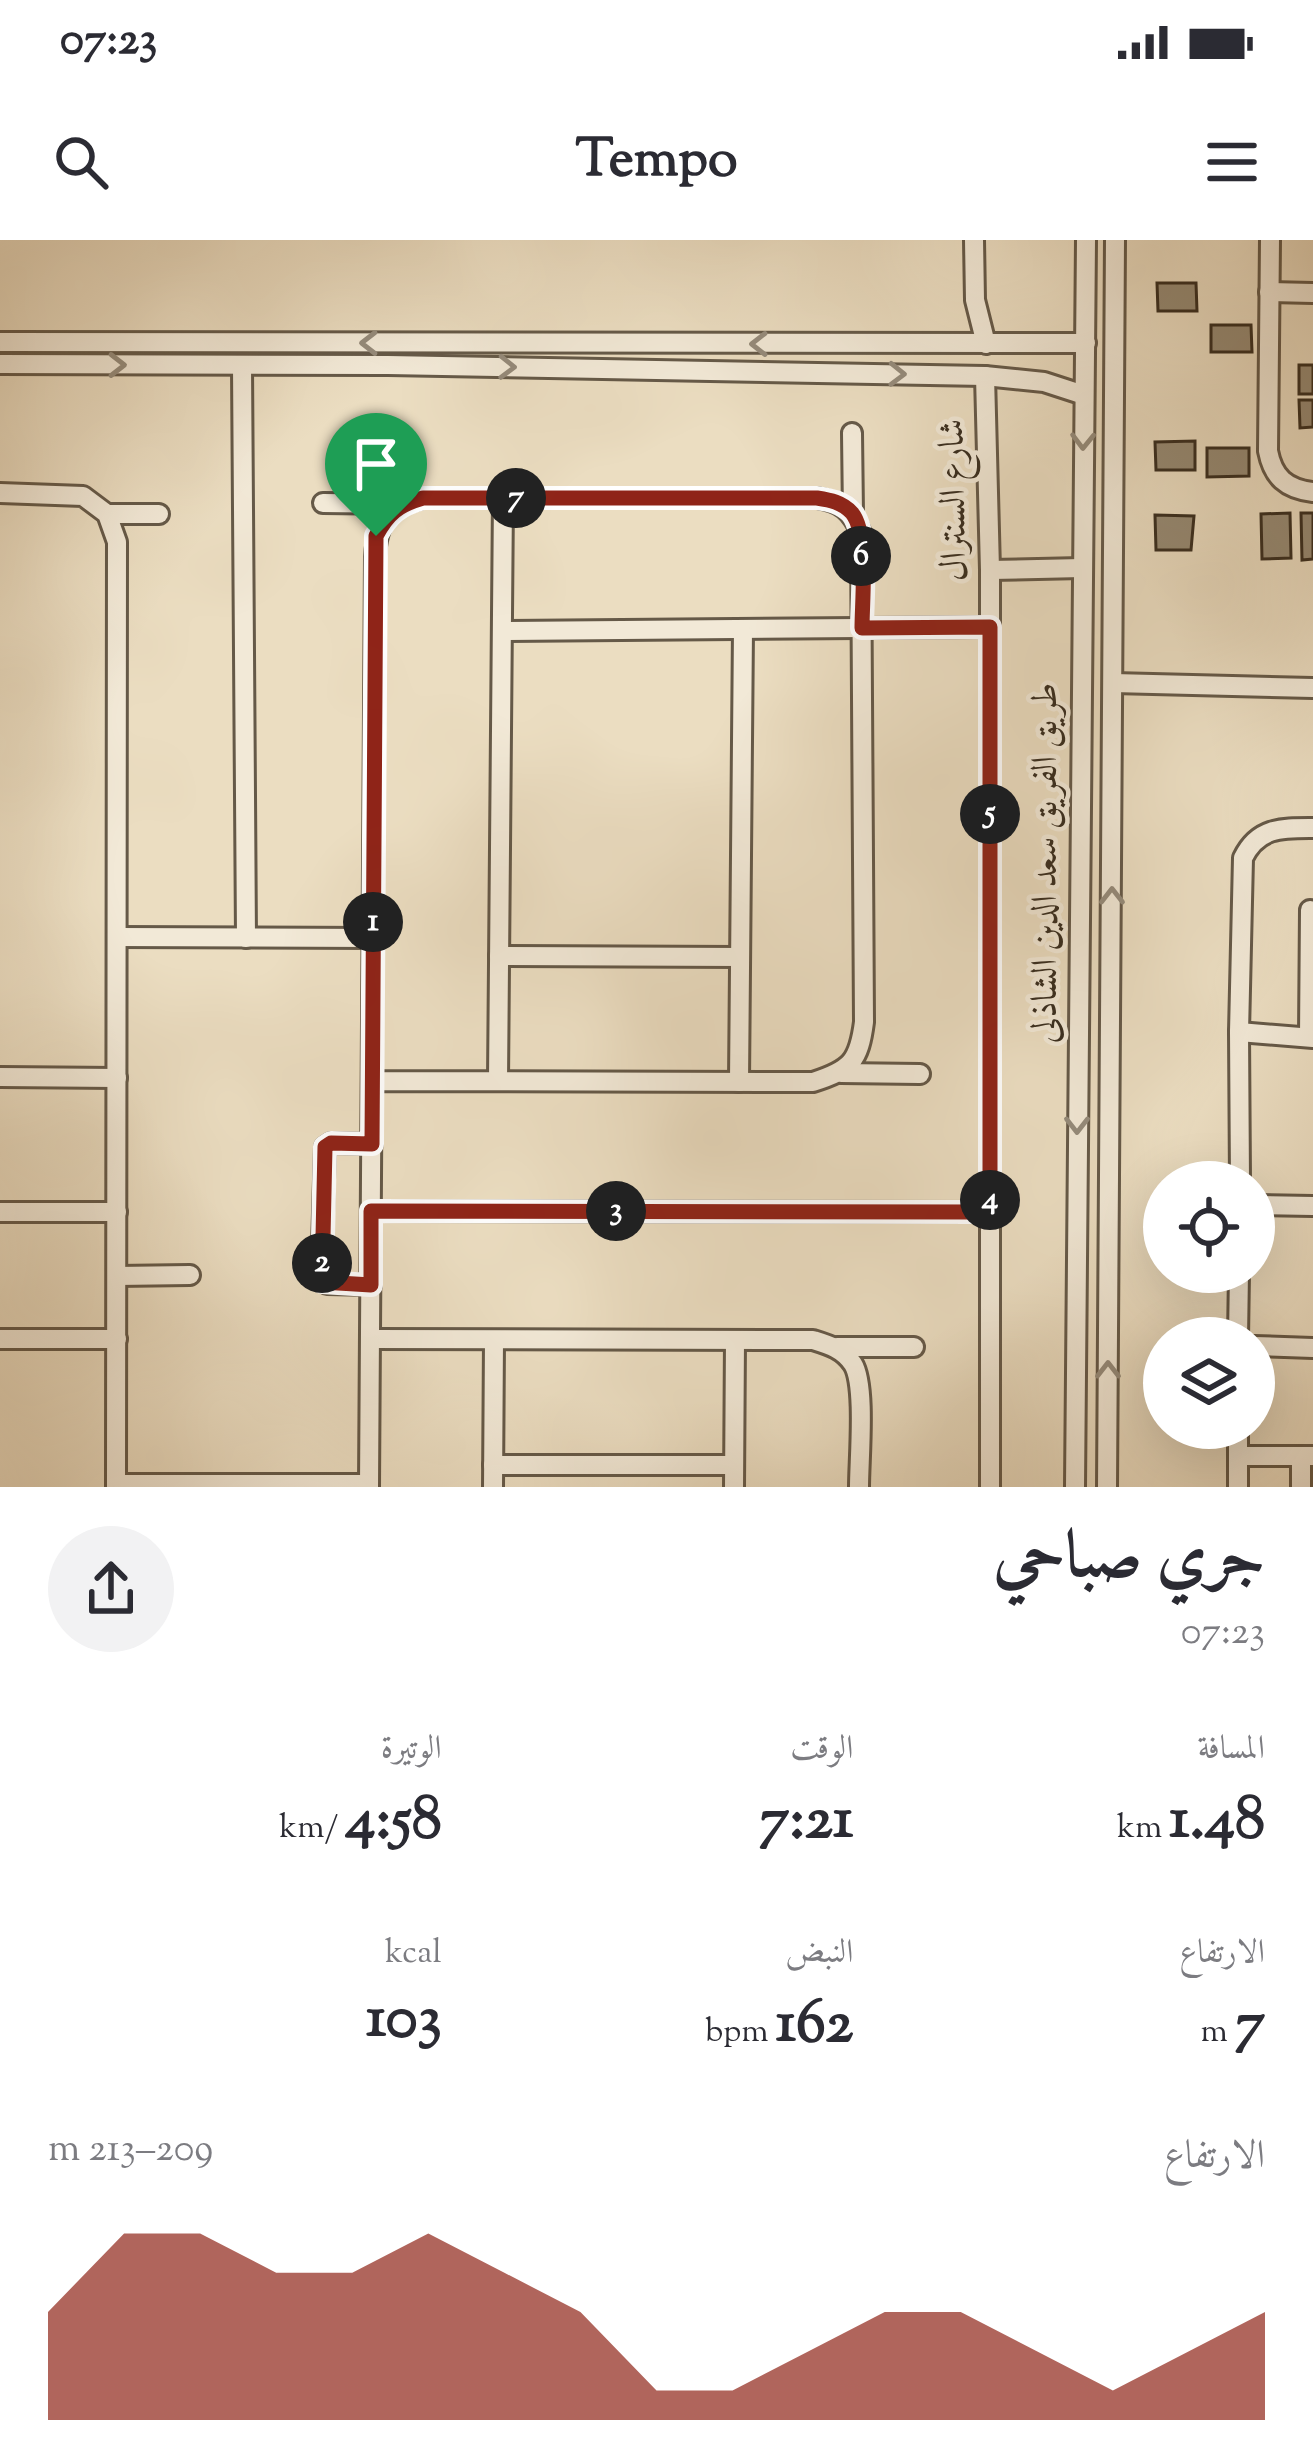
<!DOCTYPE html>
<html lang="ar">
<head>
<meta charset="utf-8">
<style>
	body { margin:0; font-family:"Sorts Mill Goudy",Amiri,serif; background:#f2f2f3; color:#2b2b33; direction:rtl; height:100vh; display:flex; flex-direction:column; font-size:45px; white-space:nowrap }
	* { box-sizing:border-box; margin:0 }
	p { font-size:39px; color:#7c7c81 }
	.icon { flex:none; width:66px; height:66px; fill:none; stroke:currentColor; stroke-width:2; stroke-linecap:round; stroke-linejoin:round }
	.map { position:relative; height:1247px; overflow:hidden; direction:ltr }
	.side { display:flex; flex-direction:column; background:#fff; flex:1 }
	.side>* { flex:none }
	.controls { position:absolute; left:1143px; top:921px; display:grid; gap:24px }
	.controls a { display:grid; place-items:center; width:132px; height:132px; border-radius:50%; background:#fff; box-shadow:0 12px 48px #0002; font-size:60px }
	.pin { position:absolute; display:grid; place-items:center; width:102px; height:102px; color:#fff; margin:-123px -51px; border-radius:50% 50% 50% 0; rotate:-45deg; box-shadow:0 0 12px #0007 }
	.pin .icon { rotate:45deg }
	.km { position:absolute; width:60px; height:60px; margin:-30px; border-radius:50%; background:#222; color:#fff; font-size:33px; line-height:60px; text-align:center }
	.round { display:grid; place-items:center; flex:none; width:126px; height:126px; border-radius:63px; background:#f2f2f3 }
	.overview { display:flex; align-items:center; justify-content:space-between; height:204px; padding:0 48px }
	h1 { font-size:66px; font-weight:800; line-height:90px }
	.stats { display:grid; grid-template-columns:repeat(3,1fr); gap:18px; height:204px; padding:12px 48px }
	.stats div { display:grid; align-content:center }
	.stats b { font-size:60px; font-weight:800 }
	.stats small { font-size:33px; font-weight:400 }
	.stats p { font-size:33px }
	.chart { height:336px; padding:24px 48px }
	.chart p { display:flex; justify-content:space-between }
	.chart svg { width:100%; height:216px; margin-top:12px; fill:#8f2418; opacity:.7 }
	.status { display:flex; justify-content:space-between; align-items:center; height:84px; padding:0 60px; background:#fff; direction:ltr }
	.status svg { height:33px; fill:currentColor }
	header { display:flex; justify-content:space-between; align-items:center; height:156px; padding:0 48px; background:#fff; font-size:54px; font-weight:800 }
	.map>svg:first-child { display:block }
	.building { fill:#958973; stroke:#382d1f; stroke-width:3 }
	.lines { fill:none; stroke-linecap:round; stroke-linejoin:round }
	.minor-casing { stroke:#655948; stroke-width:24 }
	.minor { stroke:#f2e9d7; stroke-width:18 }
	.oneway { stroke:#958b7b }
	.route-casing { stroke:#fff; stroke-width:24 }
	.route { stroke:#8f2418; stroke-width:15 }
	.labels { text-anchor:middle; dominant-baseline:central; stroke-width:9; stroke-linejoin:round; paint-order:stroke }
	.street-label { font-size:36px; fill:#382d1f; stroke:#f2e9d7 }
</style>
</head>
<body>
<div class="status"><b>07:23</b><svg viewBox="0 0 49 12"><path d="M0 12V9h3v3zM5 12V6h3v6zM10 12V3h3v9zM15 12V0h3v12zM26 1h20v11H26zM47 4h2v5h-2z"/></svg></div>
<header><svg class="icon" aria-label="menu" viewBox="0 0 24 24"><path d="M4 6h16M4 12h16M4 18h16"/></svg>Tempo<svg class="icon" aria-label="search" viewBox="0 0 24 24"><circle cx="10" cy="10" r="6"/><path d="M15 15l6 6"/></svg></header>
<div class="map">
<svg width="1313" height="1247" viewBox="0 0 1313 1247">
	<rect width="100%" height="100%" fill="#ebddc1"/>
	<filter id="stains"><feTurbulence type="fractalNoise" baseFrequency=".00167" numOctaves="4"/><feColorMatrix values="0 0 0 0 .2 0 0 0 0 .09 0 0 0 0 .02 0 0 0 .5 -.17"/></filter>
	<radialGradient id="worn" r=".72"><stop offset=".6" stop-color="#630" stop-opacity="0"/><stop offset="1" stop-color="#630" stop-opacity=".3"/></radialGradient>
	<g class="building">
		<polygon points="1157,43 1196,43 1197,71 1158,71"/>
		<polygon points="1211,85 1251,85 1252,112 1211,112"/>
		<rect x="1299" y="125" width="14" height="29"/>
		<polygon points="1299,160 1313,160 1313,187 1300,188"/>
		<polygon points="1195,201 1195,230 1156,230 1155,202"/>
		<polygon points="1207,208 1249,208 1249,236 1207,237"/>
		<polygon points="1290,273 1291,318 1262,319 1261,274"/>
		<polygon points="1301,273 1313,273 1313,319 1302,320"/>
		<polygon points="1155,275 1194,276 1191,310 1156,310"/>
	</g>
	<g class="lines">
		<defs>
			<g id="minor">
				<polyline points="974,0 975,60 986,104"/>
				<path d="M1270,0L1268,211C1273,237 1286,249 1313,252"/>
				<polyline points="1269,52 1313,53"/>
				<polyline points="0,102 1086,103"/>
				<polyline points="0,124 388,125 985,136 1044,142 1084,155"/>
				<polyline points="242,126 246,698"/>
				<polyline points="985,136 990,330 990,1247"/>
				<polyline points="852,193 853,274"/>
				<polyline points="0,253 83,256 107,274 117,302 116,1247"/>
				<polyline points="323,263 403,264"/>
				<polyline points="107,274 159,274"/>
				<polyline points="990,330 1082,328"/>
				<polyline points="502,391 990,387"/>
				<polyline points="1113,443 1313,448"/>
				<polyline points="117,697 373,698"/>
				<polyline points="499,716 740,717"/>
				<polyline points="1239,792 1313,798"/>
				<polyline points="1309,797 1310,670"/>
				<polyline points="841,833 920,834"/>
				<polyline points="0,837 117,838"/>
				<polyline points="498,841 503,258"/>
				<polyline points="739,842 743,389"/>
				<path d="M1240,942L1239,792L1243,618C1258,587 1282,588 1313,588"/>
				<polyline points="1254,965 1313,966"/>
				<polyline points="371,971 990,972"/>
				<polyline points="0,972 117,972"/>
				<polyline points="117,1036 190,1035"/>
				<polyline points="371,1045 327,1044 321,1039 325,907 331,903 372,904"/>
				<polyline points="1238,1098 1239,1032"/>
				<polyline points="0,1099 117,1099"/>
				<path d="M370,1099L813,1100C829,1105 843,1109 853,1124C866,1145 859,1219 859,1247"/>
				<polyline points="1254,1106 1313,1108"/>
				<polyline points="837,1107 914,1107"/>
				<polyline points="1238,1216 1313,1216"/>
				<polyline points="493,1225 734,1225"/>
				<polyline points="116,1244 369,1244"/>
				<path d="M369,1247L375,317C377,281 388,267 423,258H817C841,262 851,270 861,293L864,782C859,821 851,830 813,842L372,841"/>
				<polyline points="493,1247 494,1100"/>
				<polyline points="734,1247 735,1100"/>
				<polyline points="1075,1247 1086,0"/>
				<polyline points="1107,1247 1115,0"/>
				<polyline points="1238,1247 1238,1188"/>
				<polyline points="1301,1247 1301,1216"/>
			</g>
		</defs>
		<use href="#minor" class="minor-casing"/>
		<use href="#minor" class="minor"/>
	</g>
	<defs><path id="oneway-chevron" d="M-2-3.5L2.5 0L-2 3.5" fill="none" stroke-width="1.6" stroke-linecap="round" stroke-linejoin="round" transform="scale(3)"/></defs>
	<g class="oneway">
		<use href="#oneway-chevron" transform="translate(369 103) rotate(-180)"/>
		<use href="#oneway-chevron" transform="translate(759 104) rotate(-180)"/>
		<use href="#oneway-chevron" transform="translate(117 125)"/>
		<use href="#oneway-chevron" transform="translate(507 127) rotate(1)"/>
		<use href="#oneway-chevron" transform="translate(897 134) rotate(1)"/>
		<use href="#oneway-chevron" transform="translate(1083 201) rotate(91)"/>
		<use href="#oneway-chevron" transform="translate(1112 656) rotate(-90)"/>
		<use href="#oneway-chevron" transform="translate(1077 885) rotate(90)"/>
		<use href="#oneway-chevron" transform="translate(1108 1130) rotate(-90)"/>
	</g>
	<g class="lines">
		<defs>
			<path id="route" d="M423,258H817C830,260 842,262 852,273C869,294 862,360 862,388L990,387V972L371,971V1045L322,1042L325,907L331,903L372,904L376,296C388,273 399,265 423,258Z"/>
		</defs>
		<use href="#route" class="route-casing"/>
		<use href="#route" class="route"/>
	</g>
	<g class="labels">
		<g class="street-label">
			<text transform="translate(955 260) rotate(-91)">شارع السنترال</text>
			<text transform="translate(1047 623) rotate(-90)">طريق الفريق سعد الدين الشاذلى</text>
		</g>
	</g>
	<rect width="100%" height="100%" filter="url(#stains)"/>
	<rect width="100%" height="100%" fill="url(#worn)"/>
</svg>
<div class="controls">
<a><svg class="icon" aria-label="locate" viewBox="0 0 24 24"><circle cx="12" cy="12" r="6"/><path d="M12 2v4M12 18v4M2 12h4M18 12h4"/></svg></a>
<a><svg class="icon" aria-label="layers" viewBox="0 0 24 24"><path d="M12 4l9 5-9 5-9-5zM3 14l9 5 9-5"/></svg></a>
</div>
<div class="pin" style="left:376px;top:296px;background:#1e9e55"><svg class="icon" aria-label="arrive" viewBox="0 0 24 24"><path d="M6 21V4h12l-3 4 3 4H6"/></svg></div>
<b class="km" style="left:373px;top:682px">1</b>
<b class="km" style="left:322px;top:1023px">2</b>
<b class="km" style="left:616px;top:971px">3</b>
<b class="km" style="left:990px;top:960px">4</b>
<b class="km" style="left:990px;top:574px">5</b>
<b class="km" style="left:861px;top:316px">6</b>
<b class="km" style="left:516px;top:258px">7</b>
</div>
<section class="side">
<div class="overview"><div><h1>جري صباحي</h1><p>07:23</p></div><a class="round"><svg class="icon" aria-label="share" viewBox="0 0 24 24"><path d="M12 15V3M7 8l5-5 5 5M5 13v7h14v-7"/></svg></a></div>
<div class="stats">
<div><p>المسافة</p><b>1.48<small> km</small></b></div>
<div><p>الوقت</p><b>7:21</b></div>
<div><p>الوتيرة</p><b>4:58<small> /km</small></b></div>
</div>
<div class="stats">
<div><p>الارتفاع</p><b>7<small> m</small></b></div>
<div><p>النبض</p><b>162<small> bpm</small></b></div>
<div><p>kcal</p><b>103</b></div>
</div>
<div class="chart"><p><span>الارتفاع</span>209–213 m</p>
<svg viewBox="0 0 160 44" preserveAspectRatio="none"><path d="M0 44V22L10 6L20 6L30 14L40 14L50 6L60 14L70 22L80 38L90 38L100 30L110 22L120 22L130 30L140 38L150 30L160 22V44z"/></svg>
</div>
</section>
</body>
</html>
